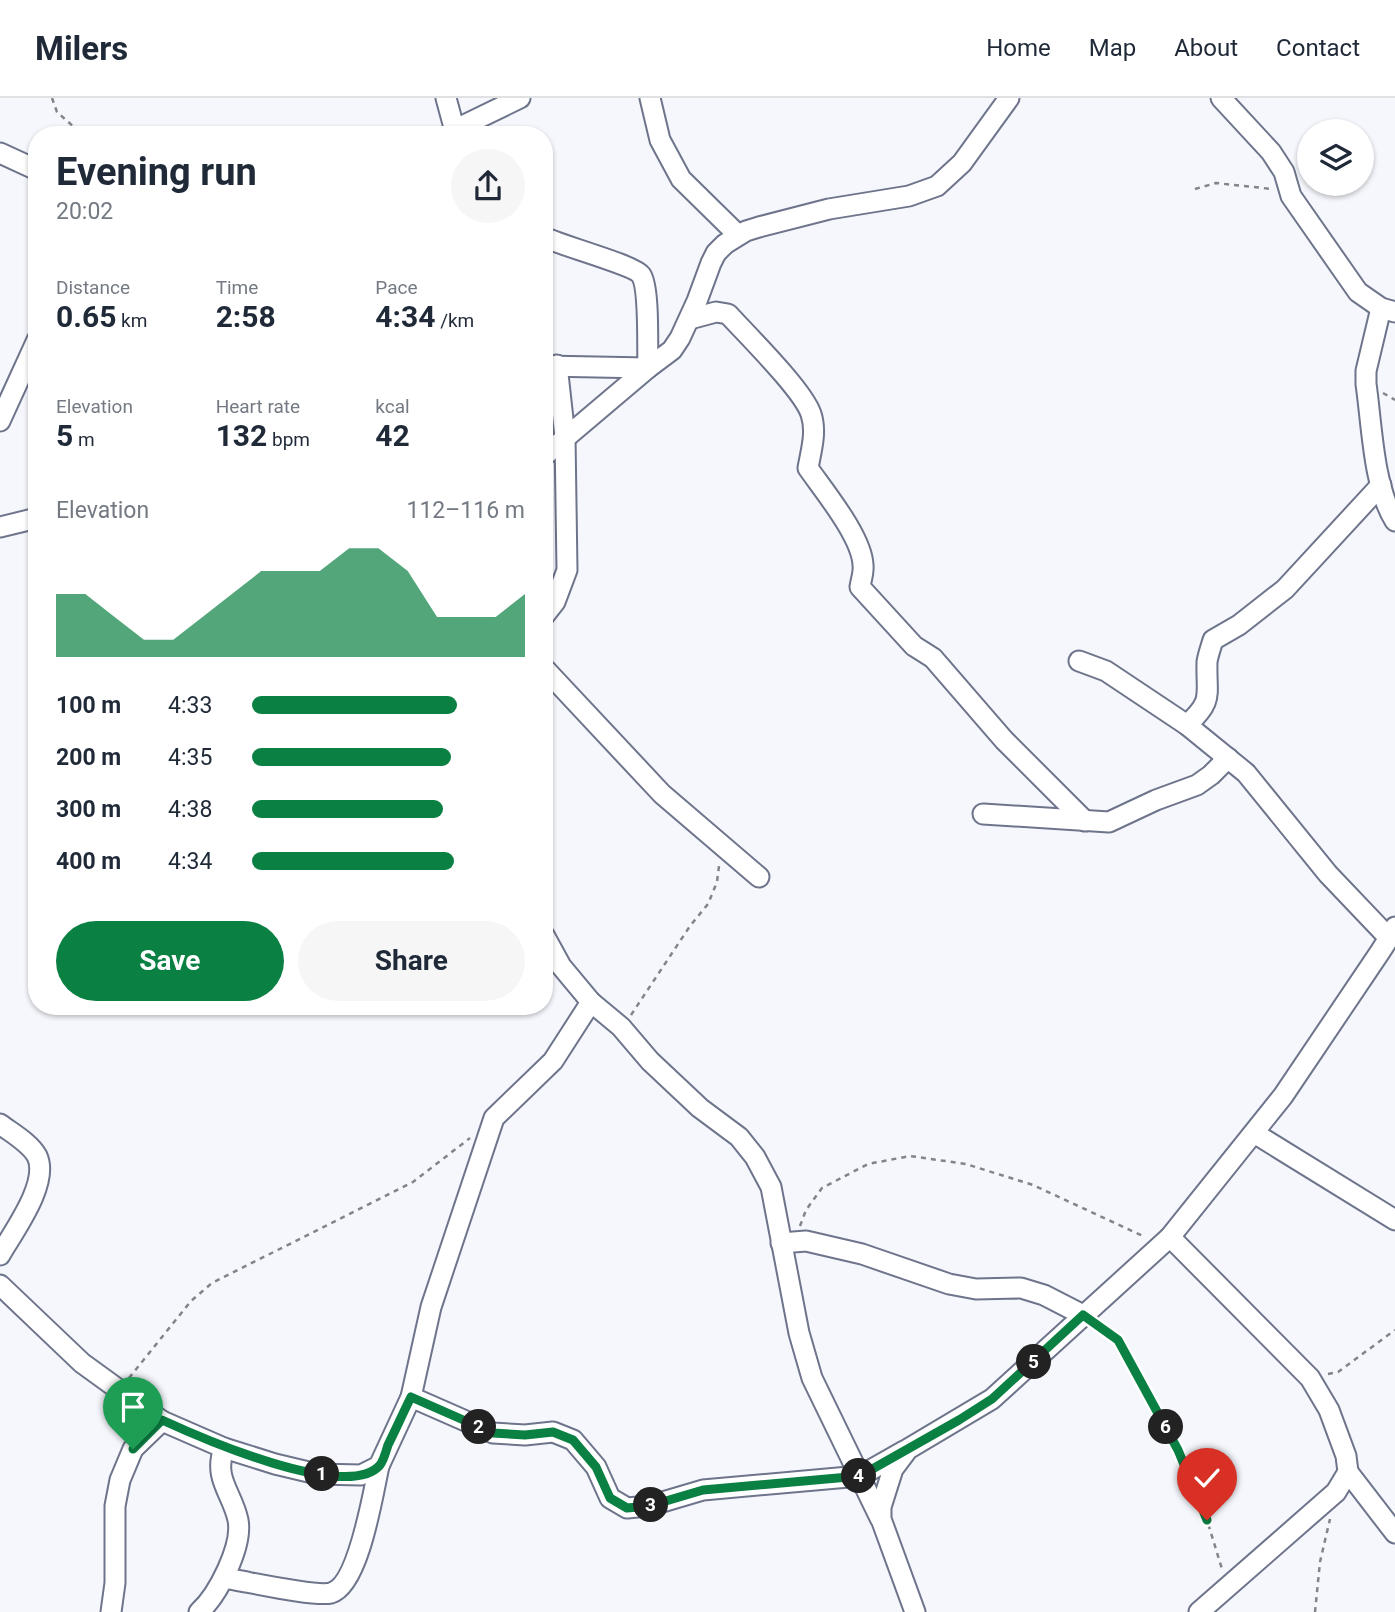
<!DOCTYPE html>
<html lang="en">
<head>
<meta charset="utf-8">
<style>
	body { margin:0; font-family:Roboto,sans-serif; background:#f6f6f7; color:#1f2937; height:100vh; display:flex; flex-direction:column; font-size:26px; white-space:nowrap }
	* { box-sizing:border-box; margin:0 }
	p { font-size:23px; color:#747a83 }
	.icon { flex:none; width:38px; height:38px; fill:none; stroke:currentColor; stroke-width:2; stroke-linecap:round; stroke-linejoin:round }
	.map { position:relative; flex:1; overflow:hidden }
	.details { position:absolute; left:28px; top:28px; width:525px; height:889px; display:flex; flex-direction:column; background:#fff; border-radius:28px; box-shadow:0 2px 5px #0004 }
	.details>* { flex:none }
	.buttons { position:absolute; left:1297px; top:21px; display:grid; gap:14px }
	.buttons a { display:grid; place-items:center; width:77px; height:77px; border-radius:50%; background:#fff; box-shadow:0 2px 5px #0004; font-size:35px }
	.pin { position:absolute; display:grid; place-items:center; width:60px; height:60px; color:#fff; margin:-72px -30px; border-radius:50% 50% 50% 0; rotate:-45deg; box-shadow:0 0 7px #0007 }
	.pin .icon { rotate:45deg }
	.km { position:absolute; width:35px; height:35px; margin:-18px; border-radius:50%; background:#222; color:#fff; font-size:19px; line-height:35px; text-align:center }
	.round { display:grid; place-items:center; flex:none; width:74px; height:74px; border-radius:37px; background:#f6f6f7 }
	.head { display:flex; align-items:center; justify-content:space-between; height:119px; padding:0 28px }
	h1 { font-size:38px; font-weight:700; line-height:52px }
	.metrics { display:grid; grid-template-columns:repeat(3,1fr); gap:10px; height:119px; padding:7px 28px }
	.metrics div { display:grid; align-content:center }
	.metrics b { font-size:30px; font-weight:700 }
	.metrics small { font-size:19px; font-weight:400 }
	.metrics p { font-size:19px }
	.chart { height:196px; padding:14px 28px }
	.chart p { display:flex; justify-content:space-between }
	.chart svg { width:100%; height:126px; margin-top:7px; fill:#0b8043; opacity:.7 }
	.button { display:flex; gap:14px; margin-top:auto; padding:14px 28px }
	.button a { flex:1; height:80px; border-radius:42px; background:#0b8043; color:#fff; font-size:28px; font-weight:700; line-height:80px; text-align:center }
	.button a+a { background:#f6f6f7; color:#1f2937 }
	ul { padding:0 28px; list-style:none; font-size:23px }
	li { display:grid; grid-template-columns:112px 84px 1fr; align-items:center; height:52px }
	li i { height:18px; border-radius:9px; background:#0b8043 }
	header { display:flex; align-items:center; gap:42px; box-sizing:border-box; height:98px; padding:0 35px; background:#fff; border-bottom:2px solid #e0e1e3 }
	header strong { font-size:33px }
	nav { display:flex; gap:38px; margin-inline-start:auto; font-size:24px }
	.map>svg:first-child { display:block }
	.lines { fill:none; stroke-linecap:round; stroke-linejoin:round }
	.minor-casing { stroke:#6e748b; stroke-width:23 }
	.path { stroke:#82848a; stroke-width:2.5; stroke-dasharray:5 5; stroke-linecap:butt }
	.minor { stroke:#fff; stroke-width:19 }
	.route-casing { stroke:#fff; stroke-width:14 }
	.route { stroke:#0b8043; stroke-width:9 }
</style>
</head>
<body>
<header>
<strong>Milers</strong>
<nav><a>Home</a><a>Map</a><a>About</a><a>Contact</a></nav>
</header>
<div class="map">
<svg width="1395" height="1514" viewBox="0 0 1395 1514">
	<rect width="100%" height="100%" fill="#f5f7fc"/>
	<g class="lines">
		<defs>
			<g id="minor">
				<polyline points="446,0 456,37"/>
				<polyline points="650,0 660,42 681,81 738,137"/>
				<polyline points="1221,0 1271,54 1284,74 1291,98 1358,194 1381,210 1395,214"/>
				<polyline points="454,32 520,0"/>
				<polyline points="0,55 37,72"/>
				<path d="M544,139C562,148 634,167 641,177C650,190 647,252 648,270L544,358"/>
				<path d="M1381,210L1366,273V286C1372,327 1373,388 1395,423"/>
				<path d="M690,221L716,214L728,216C748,238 803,292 811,316C817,334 811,353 808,370C824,393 862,439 863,467C864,474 861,482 860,489L914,548L933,560L1004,642L1085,723"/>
				<polyline points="544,268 648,270 672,252 680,240 697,203 711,165 716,155 725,146 746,133 759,129 829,111 909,98 937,88 962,65 1009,0"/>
				<polyline points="0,323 37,242"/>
				<polyline points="0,429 37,420"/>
				<polyline points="544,518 555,504 567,472 565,339 557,267"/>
				<polyline points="1079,563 1106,573 1187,627 1246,675 1328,776 1389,840 1395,829"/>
				<polyline points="544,570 662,696 759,779"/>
				<path d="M1187,627C1214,602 1206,598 1207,564C1208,557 1211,549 1213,542L1239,527L1285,491L1381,387"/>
				<polyline points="983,716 1109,724 1156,702 1197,687 1211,677 1228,660"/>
				<polyline points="544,837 561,868 591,904 621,929 650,963 700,1010 739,1039 755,1059 771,1089 799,1235 812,1280 880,1420"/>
				<path d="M0,1026C12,1035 30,1045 37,1058C50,1085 13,1134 0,1157"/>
				<polyline points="1254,1035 1395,1122"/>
				<polyline points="1170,1139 1310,1280 1329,1312 1346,1358 1348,1374 1336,1394 1199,1514"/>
				<polyline points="781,1145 806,1143 862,1156 949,1186 976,1191 1021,1190 1044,1197 1083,1217"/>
				<polyline points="0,1187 82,1265 162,1323 224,1350 275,1366 317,1376 361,1377 379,1368 411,1299 431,1209 494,1020 553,963 591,904"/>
				<polyline points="411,1299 493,1335 525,1337 553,1334 573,1342 596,1369 610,1400 627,1410 649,1408 703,1392 860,1378 904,1353"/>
				<polyline points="1348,1374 1395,1435"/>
				<path d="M224,1480C245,1483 314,1499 331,1495C359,1487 373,1395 379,1368"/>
				<polyline points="111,1514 115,1485 115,1408 120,1382 133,1351 162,1323"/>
				<path d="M199,1514C218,1497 243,1448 238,1422C232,1394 213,1381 224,1350"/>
				<polyline points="915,1514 881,1421 881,1409 893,1371 908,1351 992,1301 1170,1139 1283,998 1380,854 1389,840 1395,836"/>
			</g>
		</defs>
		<use href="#minor" class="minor-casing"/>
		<g class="path">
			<polyline points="52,0 57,14 83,37"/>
			<polyline points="1195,91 1216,85 1272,91"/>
			<polyline points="1383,295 1395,302"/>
			<polyline points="631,917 690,828 708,806 717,784 719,768"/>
			<polyline points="800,1128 806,1112 822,1090 868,1066 910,1058 966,1066 1033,1087 1145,1139"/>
			<polyline points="1098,1228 1118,1242 1178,1352 1207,1422 1222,1471"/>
			<polyline points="1328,1276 1338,1274 1395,1232"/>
			<polyline points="129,1280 191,1203 212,1185 413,1084 470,1040"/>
			<polyline points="1315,1514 1320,1464 1330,1421"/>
		</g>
		<use href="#minor" class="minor"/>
	</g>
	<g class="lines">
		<defs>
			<path id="route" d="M133,1351L162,1322C199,1339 348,1405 380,1367C384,1362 386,1353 388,1347C396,1331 403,1315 411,1299L493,1335L525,1337L553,1334L573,1342L596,1369L610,1400L627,1410L649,1408L703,1392L860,1378L959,1322L992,1301L1083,1217L1118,1242L1178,1352L1207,1422"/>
		</defs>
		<use href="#route" class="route-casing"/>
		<use href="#route" class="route"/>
	</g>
</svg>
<div class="buttons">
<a><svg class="icon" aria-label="layers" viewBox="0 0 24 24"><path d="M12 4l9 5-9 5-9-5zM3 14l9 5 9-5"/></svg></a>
</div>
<div class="pin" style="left:133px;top:1351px;background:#1e9e55"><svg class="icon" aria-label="arrive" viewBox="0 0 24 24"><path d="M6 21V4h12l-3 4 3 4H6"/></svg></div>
<div class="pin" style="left:1207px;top:1422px;background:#d93025"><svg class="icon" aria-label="check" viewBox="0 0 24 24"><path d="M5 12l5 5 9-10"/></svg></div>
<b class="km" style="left:322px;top:1376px">1</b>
<b class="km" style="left:479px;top:1329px">2</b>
<b class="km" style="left:651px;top:1407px">3</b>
<b class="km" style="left:859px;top:1378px">4</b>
<b class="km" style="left:1034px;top:1264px">5</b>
<b class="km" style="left:1166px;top:1329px">6</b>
<section class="details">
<div class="head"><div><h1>Evening run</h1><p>20:02</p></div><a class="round"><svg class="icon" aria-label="share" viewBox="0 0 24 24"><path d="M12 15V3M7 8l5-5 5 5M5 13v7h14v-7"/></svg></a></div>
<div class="metrics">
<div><p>Distance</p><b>0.65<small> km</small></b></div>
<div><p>Time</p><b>2:58</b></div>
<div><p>Pace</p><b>4:34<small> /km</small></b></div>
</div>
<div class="metrics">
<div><p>Elevation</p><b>5<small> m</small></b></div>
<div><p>Heart rate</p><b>132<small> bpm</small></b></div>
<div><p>kcal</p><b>42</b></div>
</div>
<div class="chart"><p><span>Elevation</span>112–116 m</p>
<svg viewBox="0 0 160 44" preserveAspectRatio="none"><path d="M0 44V22L10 22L20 30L30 38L40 38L50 30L60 22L70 14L80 14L90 14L100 6L110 6L120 14L130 30L140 30L150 30L160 22V44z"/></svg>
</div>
<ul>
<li><b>100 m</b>4:33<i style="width:75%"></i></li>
<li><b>200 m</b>4:35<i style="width:73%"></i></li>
<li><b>300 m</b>4:38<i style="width:70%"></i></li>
<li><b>400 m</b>4:34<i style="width:74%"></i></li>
</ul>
<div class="button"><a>Save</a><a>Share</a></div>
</section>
</div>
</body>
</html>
